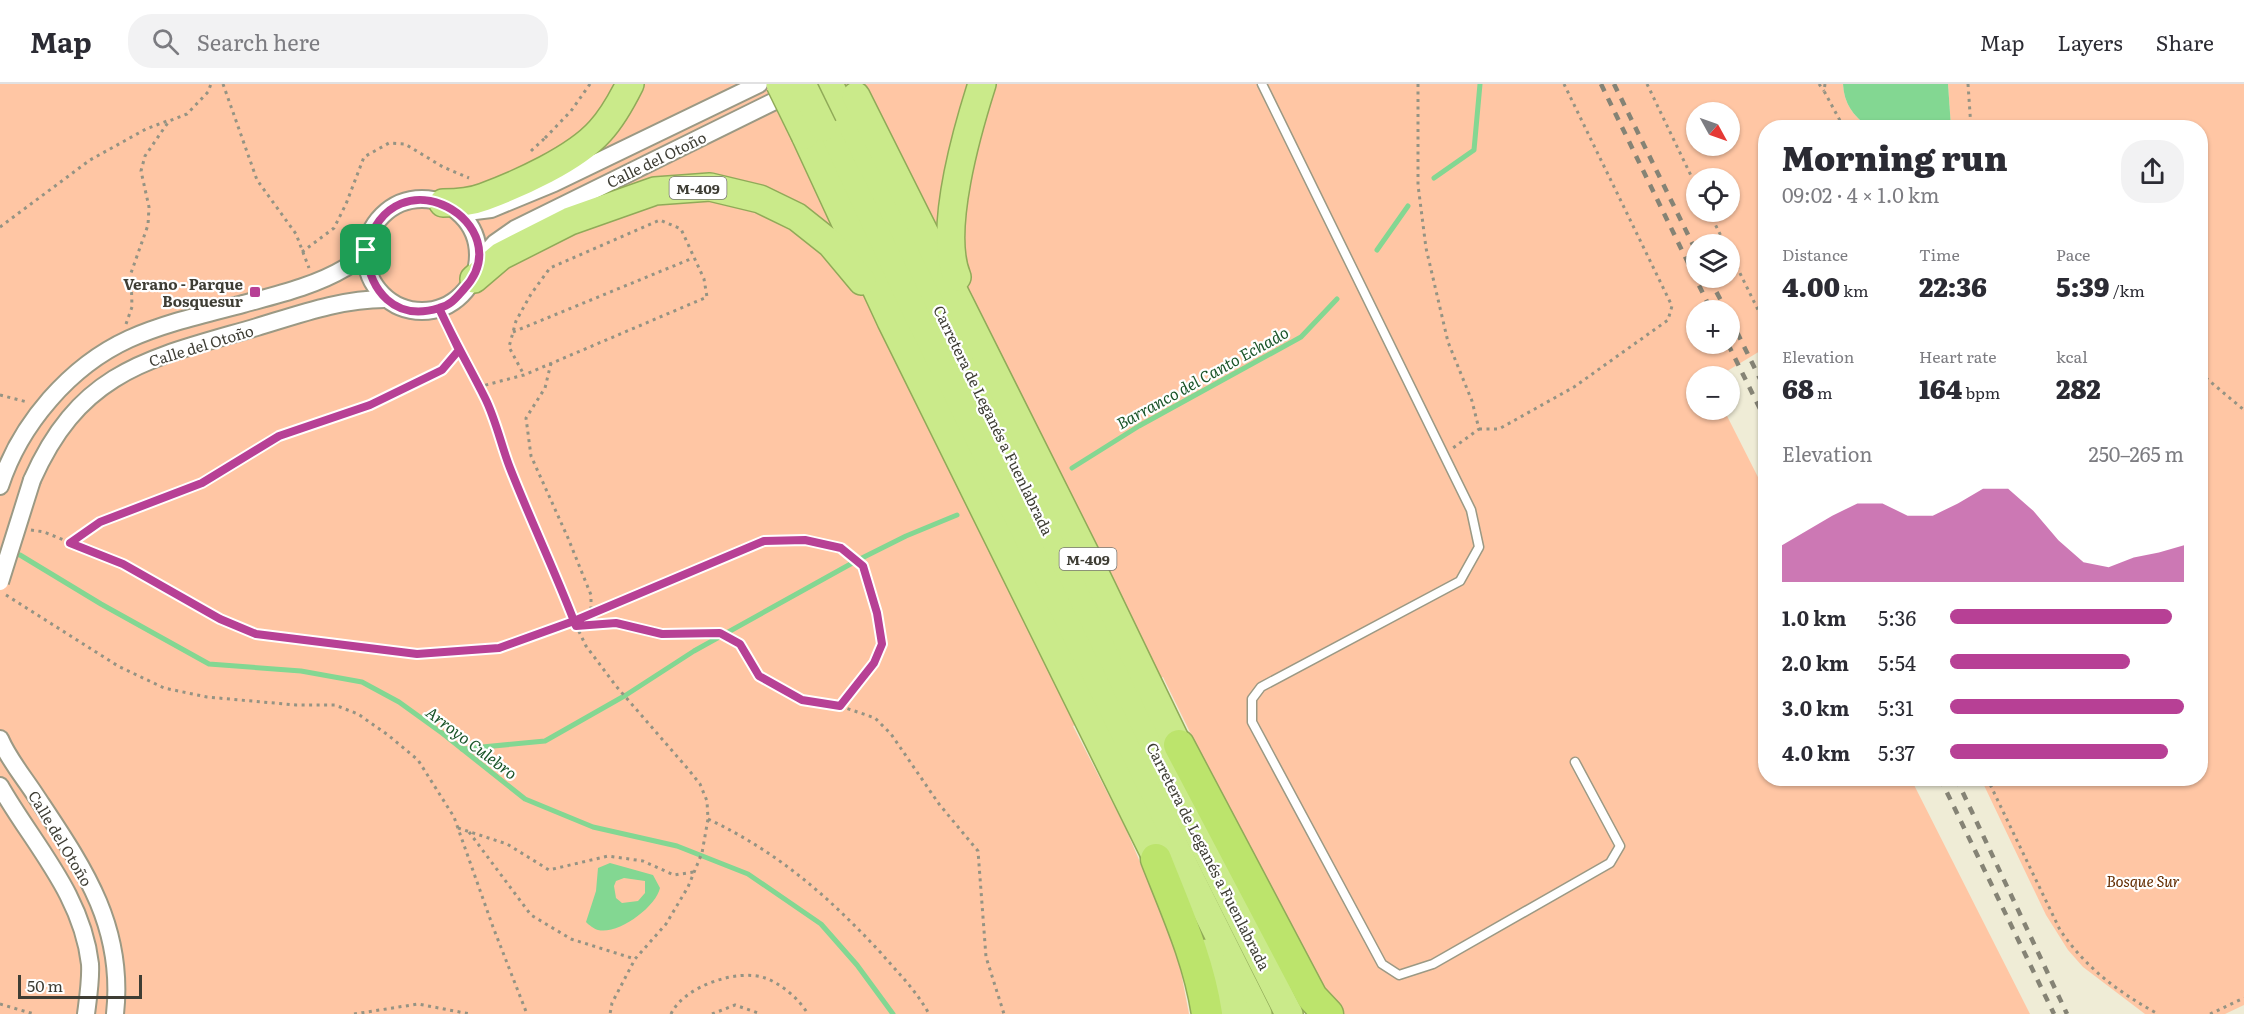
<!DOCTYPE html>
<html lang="en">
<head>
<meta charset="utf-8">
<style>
	body { margin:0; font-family:Literata,serif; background:#f2f2f3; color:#2b2b33; height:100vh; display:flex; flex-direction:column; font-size:22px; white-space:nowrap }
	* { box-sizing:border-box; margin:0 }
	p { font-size:20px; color:#7c7c81 }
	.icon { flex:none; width:33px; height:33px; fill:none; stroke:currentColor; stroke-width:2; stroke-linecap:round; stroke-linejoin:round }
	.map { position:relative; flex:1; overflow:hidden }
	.drawer { position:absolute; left:1758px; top:36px; width:450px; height:666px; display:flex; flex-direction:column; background:#fff; border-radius:24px; box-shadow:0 2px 4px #0004 }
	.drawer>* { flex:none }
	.needle { width:39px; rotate:130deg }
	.buttons { position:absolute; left:1686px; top:18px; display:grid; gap:12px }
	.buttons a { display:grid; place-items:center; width:54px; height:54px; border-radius:50%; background:#fff; box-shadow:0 2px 4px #0004; font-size:30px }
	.scale { position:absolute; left:18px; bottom:15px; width:124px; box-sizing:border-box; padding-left:6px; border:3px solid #3e3d34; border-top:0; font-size:16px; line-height:21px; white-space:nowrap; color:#3e3d34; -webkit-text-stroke:4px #fff; paint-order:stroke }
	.pin { position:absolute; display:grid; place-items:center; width:51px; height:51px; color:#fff; margin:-26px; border-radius:12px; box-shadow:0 3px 9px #0006 }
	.round { display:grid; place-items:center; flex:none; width:63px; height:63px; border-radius:24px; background:#f2f2f3 }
	.head { display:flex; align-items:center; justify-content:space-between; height:102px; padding:0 24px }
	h1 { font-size:33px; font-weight:800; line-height:45px }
	.figures { display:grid; grid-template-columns:repeat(3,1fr); gap:9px; height:102px; padding:6px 24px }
	.figures div { display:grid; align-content:center }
	.figures b { font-size:26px; font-weight:800 }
	.figures small { font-size:16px; font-weight:400 }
	.figures p { font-size:16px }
	.chart { height:168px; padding:12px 24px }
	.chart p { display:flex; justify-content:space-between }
	.chart svg { width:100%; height:108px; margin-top:6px; fill:#b74095; opacity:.7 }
	ul { padding:0 24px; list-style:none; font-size:20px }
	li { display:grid; grid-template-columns:96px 72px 1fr; align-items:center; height:45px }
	li i { height:15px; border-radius:8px; background:#b74095 }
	header { display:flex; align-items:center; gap:36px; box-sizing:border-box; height:84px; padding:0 30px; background:#fff; border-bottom:2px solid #e1e1e2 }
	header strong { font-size:28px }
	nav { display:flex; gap:33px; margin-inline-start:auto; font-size:21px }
	.search { width:420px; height:54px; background:#f2f2f3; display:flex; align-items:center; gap:15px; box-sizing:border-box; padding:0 21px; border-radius:24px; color:#7c7c81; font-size:22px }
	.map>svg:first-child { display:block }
	.green { fill:#ffc6a4; fill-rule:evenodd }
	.water { fill:#83d792; fill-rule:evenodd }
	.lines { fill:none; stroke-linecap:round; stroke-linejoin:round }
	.stream { stroke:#83d792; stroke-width:5 }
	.service-casing { stroke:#9b9984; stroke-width:11 }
	.minor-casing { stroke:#9b9984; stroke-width:20 }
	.trunk-casing { stroke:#90aa58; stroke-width:30 }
	.motorway-casing { stroke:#90aa58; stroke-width:33 }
	.path { stroke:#959383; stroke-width:3; stroke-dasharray:3 4.5; stroke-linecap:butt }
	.service { stroke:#fff; stroke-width:8 }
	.minor { stroke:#fff; stroke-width:16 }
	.trunk { stroke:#caea8a; stroke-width:27 }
	.motorway { stroke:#bce46c; stroke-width:30 }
	.rail { stroke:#858375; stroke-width:4.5; stroke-dasharray:8 8; stroke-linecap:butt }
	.minor-bridge-casing { stroke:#9b9984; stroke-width:20; stroke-linecap:butt }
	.trunk-bridge-casing { stroke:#90aa58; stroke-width:30; stroke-linecap:butt }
	.minor-bridge { stroke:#fff; stroke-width:16 }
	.trunk-bridge { stroke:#caea8a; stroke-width:27 }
	.route-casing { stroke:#fff; stroke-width:12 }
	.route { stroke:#b74095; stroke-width:8 }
	.poi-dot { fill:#b74095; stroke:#fff; stroke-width:2 }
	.labels { text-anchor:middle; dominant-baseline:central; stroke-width:4.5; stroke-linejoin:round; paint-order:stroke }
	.shield { fill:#fff; stroke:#787771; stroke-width:1.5 }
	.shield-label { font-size:14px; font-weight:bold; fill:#3e3d34 }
	.street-label { font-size:15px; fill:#3e3d34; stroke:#fff }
	.poi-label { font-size:15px; font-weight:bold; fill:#3e3d34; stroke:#fff; text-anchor:end }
	.park-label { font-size:15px; font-style:italic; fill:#642d00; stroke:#fff }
	.water-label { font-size:16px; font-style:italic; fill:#195428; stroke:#fff }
</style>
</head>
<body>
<header>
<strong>Map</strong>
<div class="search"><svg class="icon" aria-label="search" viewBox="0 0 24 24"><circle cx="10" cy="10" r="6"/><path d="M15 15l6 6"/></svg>Search here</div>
<nav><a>Map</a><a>Layers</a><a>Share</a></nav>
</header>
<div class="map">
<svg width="2244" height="930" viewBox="0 0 2244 930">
	<rect width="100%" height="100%" fill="#efecd6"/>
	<g class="green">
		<path d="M0,0H1843C1844,20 1853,31 1868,43L1766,44L1765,264L1719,292H1696V326H1724L1765,407L1766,694L1911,695L2030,930H1328L1163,593L1073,642L1125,743L1176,862L1189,930H0ZM1696,28H1730V62H1696ZM1696,94H1730V128H1696ZM1696,160H1730V194H1696ZM1696,226H1730V260H1696Z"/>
		<polygon points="1948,0 2244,0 2244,921 2225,930 2145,930 2083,883 2068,866 2046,831 1981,695 2200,694 2200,44 1951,43"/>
	</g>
	<g class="water">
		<path d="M1843,0H1948L1951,43H1868C1853,31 1844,20 1843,0Z"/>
		<path d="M610,779L653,791L660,804C656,823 618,851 598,846C594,845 589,841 586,838L596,807L598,784ZM624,794L645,797V809L638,817L622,819L616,814L614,802L616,797Z"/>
	</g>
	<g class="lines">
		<g class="stream">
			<polyline points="1434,94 1474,66 1480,0"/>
			<polyline points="1377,166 1408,122"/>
			<polyline points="1072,384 1139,342 1301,253 1337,215"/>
			<polyline points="0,468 20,471 101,520 209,580 301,587 362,598 399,618 442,649 525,715 593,743 677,762 748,790 821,840 857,881 893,930"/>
			<polyline points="462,665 545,657 626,611 694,567 856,477 906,452 957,431"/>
		</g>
		<defs>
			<polyline id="service" points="1262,0 1471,426 1479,463 1460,497 1261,603 1252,615 1252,638 1382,880 1399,891 1433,880 1610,779 1620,762 1575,678"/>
			<g id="minor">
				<circle cx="422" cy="171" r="56"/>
				<polyline points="467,128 491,125 554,99 759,0"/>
				<polyline points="479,177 495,159 515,145 793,8"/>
				<path d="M32,396C81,285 151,274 257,243C300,230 341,215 385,215"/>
				<path d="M0,402C20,340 70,282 129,255C165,239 205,230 243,220C276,211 315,202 345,184C353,180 359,172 366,166"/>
				<path d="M0,655C8,674 22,691 34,709C81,780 125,840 115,930"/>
				<path d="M0,702C33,760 82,810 90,880C91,896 88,914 86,930"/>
			</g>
			<g id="trunk">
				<polyline points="829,0 1156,667 1289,930"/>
				<polyline points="856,12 1089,477 1188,682"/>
				<path d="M823,43C969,338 1110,636 1258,930"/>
				<polyline points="805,51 891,237 1166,793"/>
				<path d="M443,119C457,119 471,118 484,113C519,100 575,75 600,47C612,34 622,16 630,0"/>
				<path d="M957,193C938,147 967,47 982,0"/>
				<polyline points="474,195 501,172 570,137 655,107 710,103 760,115 797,133 831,160 862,197"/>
				<polyline points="1207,869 1237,930"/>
			</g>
			<g id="motorway">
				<polyline points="1179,661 1312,913 1328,930"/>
				<path d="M1156,775C1176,826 1199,876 1207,930"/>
			</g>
		</defs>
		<use href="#service" class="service-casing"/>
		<use href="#minor" class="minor-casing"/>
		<use href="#trunk" class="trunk-casing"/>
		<use href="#motorway" class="motorway-casing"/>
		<g class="path">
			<polyline points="223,0 257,96 296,150 309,184"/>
			<polyline points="1418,0 1418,101 1426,164 1448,258 1472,317 1479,345 1453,364"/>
			<polyline points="1647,0 1696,102"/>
			<polyline points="1819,0 1824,7"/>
			<polyline points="1825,0 1824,7 1844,44"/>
			<polyline points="1968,0 1971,44"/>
			<polyline points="545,54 571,27 590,0"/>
			<polyline points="531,67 545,54"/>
			<polyline points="1709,128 1725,160"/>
			<polyline points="0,143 90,76 146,45 167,37"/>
			<polyline points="302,168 334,144 346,120 364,73 389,59 405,60 443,83 469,94"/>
			<polyline points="1730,169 1766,242"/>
			<polyline points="439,224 463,276 486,316 510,383 574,537 586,562 616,602 688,685 700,700 707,717 708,735 702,769 688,803 666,840 635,875 612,919 610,930"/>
			<polyline points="1759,228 1766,224"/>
			<polyline points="126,240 132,223 131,189 148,141 149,123 141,87 145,72 169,37 187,30 208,8 211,0"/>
			<polyline points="513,248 693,174"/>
			<polyline points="551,279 545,304 526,334 531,372 568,454 591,511 591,530"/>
			<polyline points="2200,289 2244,326"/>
			<polyline points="478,303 524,291 707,213 704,195 681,145 660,136 550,184 531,210 516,237 509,263 524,291"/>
			<polyline points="0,311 27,318"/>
			<polyline points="1479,345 1499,345 1574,303 1668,236 1672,222 1564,0"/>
			<polyline points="31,446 44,448 123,480 220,535 256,550 417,570 499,564 591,530 764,457 805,456 841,464 863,482 877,529 882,560 874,579 840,622"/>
			<polyline points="70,459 100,438 202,399 279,352 370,321 442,286 459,266"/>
			<polyline points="6,511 118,582 164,604 207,613 296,621 335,621 358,630 388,651 418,676 454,733 493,843 527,930"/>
			<polyline points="577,542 616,539 662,550 720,549 740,560 759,592 803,616 840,622 875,634 891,650 939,720 978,767 986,873 1004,930"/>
			<path d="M1987,694L2060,846C2086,884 2118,908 2158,930"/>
			<path d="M708,735C778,768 829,813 881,869C898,889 916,906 929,930"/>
			<polyline points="458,744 507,760 549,786 608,772 643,777 674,791 694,788"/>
			<polyline points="469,748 531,831 571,855 635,875"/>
			<polyline points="0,920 34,930"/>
			<polyline points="354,930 418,920 470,930"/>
			<path d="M671,930C683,903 737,884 765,894C782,900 799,915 808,930"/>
			<polyline points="712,930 735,921 761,930"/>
			<polyline points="2210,930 2244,914"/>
		</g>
		<use href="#service" class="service"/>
		<use href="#minor" class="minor"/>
		<use href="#trunk" class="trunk"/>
		<use href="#motorway" class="motorway"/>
		<g class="rail">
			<polyline points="1601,0 1711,226"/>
			<polyline points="1614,0 1696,167"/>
			<polyline points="1709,194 1726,226"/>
			<polyline points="1730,234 1766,307"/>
			<polyline points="1728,260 1766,337"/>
			<polyline points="1940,694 2054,930"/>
			<polyline points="1956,694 2067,930"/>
		</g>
		<defs>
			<polyline id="minor-bridge" points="0,498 32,396"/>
			<g id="trunk-bridge">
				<polyline points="780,0 805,51"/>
				<polyline points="802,0 823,43"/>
			</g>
		</defs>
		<use href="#minor-bridge" class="minor-bridge-casing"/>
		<use href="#trunk-bridge" class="trunk-bridge-casing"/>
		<use href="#minor-bridge" class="minor-bridge"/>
		<use href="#trunk-bridge" class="trunk-bridge"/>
	</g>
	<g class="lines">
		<defs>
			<path id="route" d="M366,166C369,207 395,238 439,224C453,255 470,284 485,314C496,336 501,361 510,384C530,435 554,485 574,537L764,457L805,456L841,464L863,482L877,529L882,560L874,579L840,622L802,616L759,592L740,560L720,549L662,550L616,539L576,542L574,537L499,564L417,570L256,550L220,535L123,480L70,459L100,438L202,399L279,352L370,321L442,286L459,266L439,224C451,221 456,214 464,205C523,141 393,63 366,166"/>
		</defs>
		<use href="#route" class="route-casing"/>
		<use href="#route" class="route"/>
	</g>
	<rect class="poi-dot" x="249" y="202" width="12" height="12" rx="3"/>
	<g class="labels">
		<g class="shield">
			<rect x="669.5" y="93" width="57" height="22" rx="4.5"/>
			<rect x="1059.5" y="464" width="57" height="22" rx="4.5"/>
		</g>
		<g class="shield-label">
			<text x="698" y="104">M-409</text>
			<text x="1088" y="475">M-409</text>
		</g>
		<g class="street-label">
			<text transform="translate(656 75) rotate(-26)">Calle del Otoño</text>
			<text transform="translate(201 261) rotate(-17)">Calle del Otoño</text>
			<text transform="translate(994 336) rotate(64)">Carretera de Leganés a Fuenlabrada</text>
			<text transform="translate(61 754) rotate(59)">Calle del Otoño</text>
			<text transform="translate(1209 772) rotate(63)">Carretera de Leganés a Fuenlabrada</text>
		</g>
		<g class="poi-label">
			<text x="243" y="199">Verano - Parque<tspan x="243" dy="17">Bosquesur</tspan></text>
		</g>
		<g class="park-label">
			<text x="2143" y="796">Bosque Sur</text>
		</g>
		<g class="water-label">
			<text transform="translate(1202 293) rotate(-29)">Barranco del Canto Echado</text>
			<text transform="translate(472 658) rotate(37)">Arroyo Culebro</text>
		</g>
	</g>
</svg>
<div class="buttons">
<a><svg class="needle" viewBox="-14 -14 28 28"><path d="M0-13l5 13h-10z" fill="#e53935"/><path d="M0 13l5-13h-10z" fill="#7c7c81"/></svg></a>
<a><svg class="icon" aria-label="locate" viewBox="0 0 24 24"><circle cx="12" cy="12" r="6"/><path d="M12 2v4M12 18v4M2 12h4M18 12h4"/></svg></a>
<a><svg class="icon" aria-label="layers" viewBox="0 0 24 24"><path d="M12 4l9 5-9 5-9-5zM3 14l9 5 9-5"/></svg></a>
<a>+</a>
<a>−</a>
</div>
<div class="scale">50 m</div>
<div class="pin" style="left:366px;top:166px;background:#1e9e55"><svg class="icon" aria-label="arrive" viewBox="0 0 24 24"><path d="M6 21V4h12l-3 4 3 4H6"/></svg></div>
<section class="drawer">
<div class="head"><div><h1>Morning run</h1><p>09:02 · 4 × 1.0 km</p></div><a class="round"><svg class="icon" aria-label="share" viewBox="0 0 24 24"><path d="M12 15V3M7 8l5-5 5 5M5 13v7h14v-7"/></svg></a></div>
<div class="figures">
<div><p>Distance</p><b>4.00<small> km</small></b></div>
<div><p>Time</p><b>22:36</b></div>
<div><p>Pace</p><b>5:39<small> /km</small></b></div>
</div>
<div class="figures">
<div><p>Elevation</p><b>68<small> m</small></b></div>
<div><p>Heart rate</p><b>164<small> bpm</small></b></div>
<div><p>kcal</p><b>282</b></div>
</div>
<div class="chart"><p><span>Elevation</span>250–265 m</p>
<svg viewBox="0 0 160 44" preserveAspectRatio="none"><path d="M0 44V29L10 23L20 17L30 12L40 12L50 17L60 17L70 12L80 6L90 6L100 15L110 27L120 36L130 38L140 34L150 32L160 29V44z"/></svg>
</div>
<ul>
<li><b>1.0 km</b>5:36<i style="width:95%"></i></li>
<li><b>2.0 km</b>5:54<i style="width:77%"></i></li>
<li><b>3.0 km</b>5:31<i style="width:100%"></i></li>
<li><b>4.0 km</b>5:37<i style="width:93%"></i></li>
</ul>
</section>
</div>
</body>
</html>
